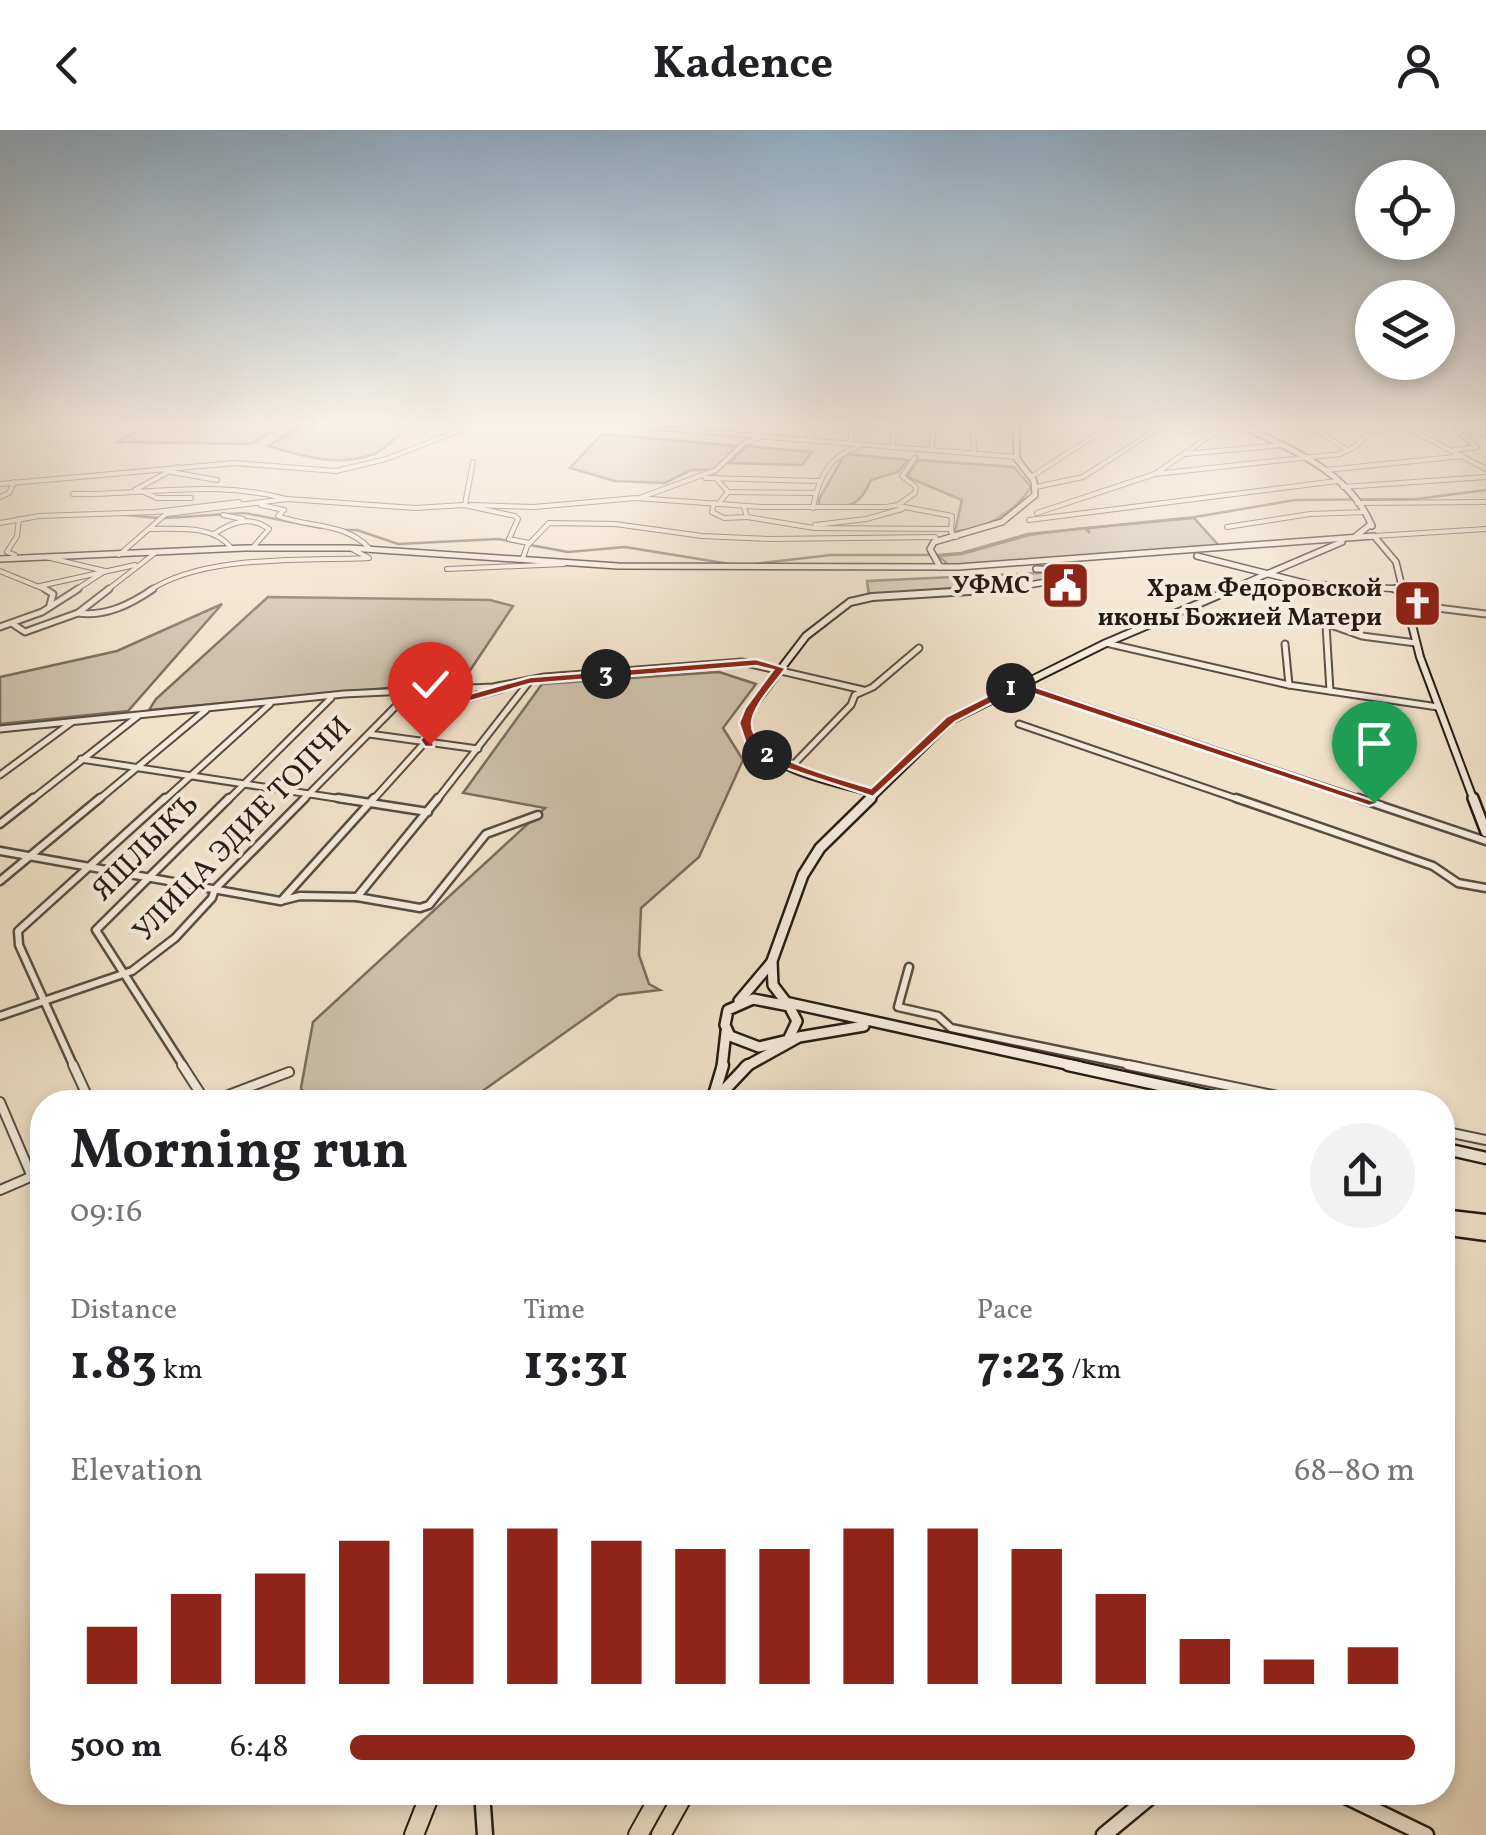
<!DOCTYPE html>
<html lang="en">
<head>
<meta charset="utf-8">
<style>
	body { margin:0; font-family:Vollkorn,serif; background:#f2f2f2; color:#202124; height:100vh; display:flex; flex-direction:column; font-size:38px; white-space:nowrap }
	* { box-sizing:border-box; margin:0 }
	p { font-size:32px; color:#757577 }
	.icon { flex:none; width:55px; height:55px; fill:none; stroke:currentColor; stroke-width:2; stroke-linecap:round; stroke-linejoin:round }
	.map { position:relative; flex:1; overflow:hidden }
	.side { position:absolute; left:30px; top:960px; width:1425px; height:715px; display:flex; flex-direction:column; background:#fff; border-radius:40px; box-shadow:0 5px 15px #0003 }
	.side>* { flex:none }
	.controls { position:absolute; left:1355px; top:30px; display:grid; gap:20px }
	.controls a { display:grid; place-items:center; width:100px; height:100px; border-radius:50%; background:#fff; box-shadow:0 5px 15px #0003; font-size:50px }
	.pin { position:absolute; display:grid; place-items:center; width:85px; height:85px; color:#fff; margin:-102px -42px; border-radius:50% 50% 50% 0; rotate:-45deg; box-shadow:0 0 10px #0007 }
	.pin .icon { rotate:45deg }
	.km { position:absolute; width:50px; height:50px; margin:-25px; border-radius:50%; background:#222; color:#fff; font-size:28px; line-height:50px; text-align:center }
	.round { display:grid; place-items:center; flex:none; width:105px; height:105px; border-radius:52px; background:#f2f2f2 }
	.head { display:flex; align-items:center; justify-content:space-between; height:170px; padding:0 40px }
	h1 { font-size:55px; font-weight:700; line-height:75px }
	.figures { display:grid; grid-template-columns:repeat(3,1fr); gap:15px; height:170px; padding:10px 40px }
	.figures div { display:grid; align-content:center }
	.figures b { font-size:50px; font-weight:700 }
	.figures small { font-size:28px; font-weight:400 }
	.figures p { font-size:28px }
	.chart { height:280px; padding:20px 40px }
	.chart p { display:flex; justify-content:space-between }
	.chart svg { width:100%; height:180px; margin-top:10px; stroke:#8f2418; stroke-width:6 }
	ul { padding:0 40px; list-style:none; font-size:32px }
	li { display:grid; grid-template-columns:160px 120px 1fr; align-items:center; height:75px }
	li i { height:25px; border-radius:12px; background:#8f2418 }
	header { display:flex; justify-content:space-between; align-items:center; height:130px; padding:0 40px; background:#fff; font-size:45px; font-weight:700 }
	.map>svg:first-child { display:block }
	.green { fill:#cec0ab; stroke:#796e5e; stroke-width:2.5 }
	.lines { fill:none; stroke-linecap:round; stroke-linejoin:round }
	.stream { stroke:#756b5b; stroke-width:2.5 }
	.street-far3-casing { stroke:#574e40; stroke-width:6 }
	.street-far2-casing { stroke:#574e40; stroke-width:9 }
	.street-far1-casing { stroke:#574e40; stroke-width:11 }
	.street-casing { stroke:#574e40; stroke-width:12 }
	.secondary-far4-casing { stroke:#241c12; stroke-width:8 }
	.secondary-far3-casing { stroke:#241c12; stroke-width:10 }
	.secondary-far2-casing { stroke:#241c12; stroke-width:14 }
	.secondary-far1-casing { stroke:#241c12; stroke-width:15 }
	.secondary-casing { stroke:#241c12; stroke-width:19 }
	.highway-far1-casing { stroke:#241c12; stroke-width:19 }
	.highway-casing { stroke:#241c12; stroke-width:22 }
	.street-far3 { stroke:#f6ecdd; stroke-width:4 }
	.street-far2 { stroke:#f6ecdd; stroke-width:5 }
	.street-far1 { stroke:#f6ecdd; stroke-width:6 }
	.street { stroke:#f6ecdd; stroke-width:8 }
	.secondary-far4 { stroke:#f6ecdd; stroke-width:5 }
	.secondary-far3 { stroke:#f6ecdd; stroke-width:6 }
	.secondary-far2 { stroke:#f6ecdd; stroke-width:9 }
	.secondary-far1 { stroke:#f6ecdd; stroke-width:10 }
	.secondary { stroke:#f6ecdd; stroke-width:14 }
	.highway-far1 { stroke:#f1e2ca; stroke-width:14 }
	.highway { stroke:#f1e2ca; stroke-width:18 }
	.route { fill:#8f2418; stroke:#fff; stroke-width:2.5 }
	.labels { text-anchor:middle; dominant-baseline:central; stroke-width:8; stroke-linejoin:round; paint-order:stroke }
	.far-poi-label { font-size:25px; font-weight:bold; fill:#241c12; stroke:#f6ecdd; text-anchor:end }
	.street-label { font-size:30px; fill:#241c12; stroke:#f6ecdd }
</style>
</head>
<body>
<header><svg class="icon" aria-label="back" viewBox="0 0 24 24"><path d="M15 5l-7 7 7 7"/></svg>Kadence<svg class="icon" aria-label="person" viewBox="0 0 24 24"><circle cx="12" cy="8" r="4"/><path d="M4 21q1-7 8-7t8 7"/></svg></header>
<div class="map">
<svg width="1486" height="1705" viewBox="0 0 1486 1705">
	<rect width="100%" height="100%" fill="#f1e2ca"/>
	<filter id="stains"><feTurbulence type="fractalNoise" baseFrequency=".002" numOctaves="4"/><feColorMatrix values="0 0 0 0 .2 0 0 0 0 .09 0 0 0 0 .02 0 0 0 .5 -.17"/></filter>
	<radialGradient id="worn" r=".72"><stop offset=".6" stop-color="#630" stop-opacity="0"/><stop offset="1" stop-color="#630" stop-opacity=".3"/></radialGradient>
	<g class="green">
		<polygon points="147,295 282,295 251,314 118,312"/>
		<path d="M303,295H409C398,304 385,321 371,325C338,337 301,326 268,316Z"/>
		<polygon points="602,304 737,316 714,340 691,340 665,353 614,351 570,338"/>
		<polygon points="747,316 812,322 802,335 729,333"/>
		<path d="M845,324L908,330L898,342L871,350C859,379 848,377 819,377V369Z"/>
		<path d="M917,330L1014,337L1031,357C1017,380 983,402 955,401L962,370L907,347Z"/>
		<polygon points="1194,388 1221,418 1007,435 949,435 938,426 962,424 1029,405 1085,398 1090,403 1087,398"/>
		<polygon points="1063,442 1070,444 1008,457 869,466 867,451"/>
		<polygon points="268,467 490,470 513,476 463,551 149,580 156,569"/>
		<polygon points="222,474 128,581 0,594 0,547 117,521"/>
		<polygon points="719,542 756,554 723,598 743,630 699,727 641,778 639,825 649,854 660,860 618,865 467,972 308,972 301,958 313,892 545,678 463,663 542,554"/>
	</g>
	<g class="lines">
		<g class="stream">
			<polyline points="126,385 158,388"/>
			<polyline points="165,388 245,383 321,398"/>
			<polyline points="344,400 357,400 398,414 498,409 568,422 625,417 730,434"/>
			<polyline points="937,425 961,423 1028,404 1195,387 1295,370 1416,369 1486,360"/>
			<polyline points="753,434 831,425 929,425"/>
		</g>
		<defs>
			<g id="street-far3">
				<polyline points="621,295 1017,327"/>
				<polyline points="973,295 974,323"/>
				<polyline points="1140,295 1212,303"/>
				<polyline points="1309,295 1347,320"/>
				<polyline points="1402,295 1486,339"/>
				<polyline points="1461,298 1486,304"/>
				<polyline points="810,310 811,295"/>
				<polyline points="850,313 853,295"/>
				<polyline points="893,317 894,295"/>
				<polyline points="932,320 933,295"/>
				<polyline points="1454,320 1477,317 1456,300 1462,295"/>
				<polyline points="1185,324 1282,315"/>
				<polyline points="1326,340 1463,326"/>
				<polyline points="171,342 217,350"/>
				<polyline points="1155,344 1340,324 1356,316 1369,302 1401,295"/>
				<polyline points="715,347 728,362 719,373"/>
				<polyline points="1031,347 1111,295"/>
				<polyline points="705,348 819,351"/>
				<polyline points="0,354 235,333 336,341 386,329 474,295"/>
				<polyline points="1036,357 1083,347 1160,297"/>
				<polyline points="1343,357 1486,347"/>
				<polyline points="135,360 177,337"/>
				<polyline points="144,362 157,368 191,368"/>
				<polyline points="728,362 815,363"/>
				<path d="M73,364C146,365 214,349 286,369"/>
				<polyline points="0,367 9,363 14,352"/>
				<polyline points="642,367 716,340 743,314 758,308"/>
				<polyline points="714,373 712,382 724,388 747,387 744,377"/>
				<polyline points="1357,373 1486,372"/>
				<polyline points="465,374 473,332"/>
				<path d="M261,375L284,380L278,386C310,398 346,392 370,419"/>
				<polyline points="471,375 534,377 636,368 761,377 886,377 898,375 915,363 916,357 902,346 915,328"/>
				<polyline points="899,376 952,386 951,402 956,407"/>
				<path d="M813,378C818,349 829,325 859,317"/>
				<polyline points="1037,383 1155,344 1214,303 1218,295"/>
				<polyline points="167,384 287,369 415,378 464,375 515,386 518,389 509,409 529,413"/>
				<polyline points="223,385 243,389"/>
				<polyline points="747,387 814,398 950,399"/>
				<polyline points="1029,390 1337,351"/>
				<polyline points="0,393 39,386 155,382 239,372"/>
				<polyline points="815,395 866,389 902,379"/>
				<polyline points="1227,397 1310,384 1365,382"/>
				<path d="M149,399C176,399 214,394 232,419"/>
				<path d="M214,404C232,392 250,385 269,399L254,416"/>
				<polyline points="1374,406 1486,399"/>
				<polyline points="119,425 167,383"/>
				<polyline points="46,427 105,441 74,461"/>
				<polyline points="13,428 15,425 7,422 17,406 19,389"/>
				<polyline points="523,428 527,416 549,393 615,394 702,406 770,409 935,407 938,411"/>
				<polyline points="447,439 564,434"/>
				<polyline points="0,441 49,461"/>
				<polyline points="40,456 135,435"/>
				<polyline points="106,461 155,423"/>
				<path d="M149,461C203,424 305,431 369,428L352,419"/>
			</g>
			<g id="street-far2">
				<polyline points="45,459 53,464 50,475"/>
				<polyline points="1405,474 1486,484"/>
				<path d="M78,483C106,487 131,474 153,459"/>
				<polyline points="1308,487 1362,506 1416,513"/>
				<polyline points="13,494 25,502 78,483 109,459"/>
				<polyline points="1326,495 1330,561"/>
				<polyline points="0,497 42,482 78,459"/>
				<polyline points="1106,513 1289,555 1438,577"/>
				<polyline points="1285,514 1289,555"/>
				<polyline points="1019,555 1366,671"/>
				<polyline points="466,569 502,559"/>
				<polyline points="1019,594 1243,671"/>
				<polyline points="0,599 344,564 493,557 544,547 742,532 863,560"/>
				<polyline points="369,604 478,619"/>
				<polyline points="81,629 355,671"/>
				<polyline points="792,636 851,575 855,565 873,557 919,518"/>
				<polyline points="0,645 72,592"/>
				<polyline points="30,671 138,586"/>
				<polyline points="97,671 206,580"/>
				<polyline points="163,671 270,574"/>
				<polyline points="227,671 331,568"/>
				<polyline points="302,671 403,569 431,563"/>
				<polyline points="372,671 474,558"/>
				<polyline points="436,671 529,552"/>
			</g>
			<g id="street-far1">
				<polyline points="338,668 428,682"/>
				<polyline points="1236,668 1433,736 1458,753 1486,758"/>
				<polyline points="1358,668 1486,711"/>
				<polyline points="0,694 33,668"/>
				<polyline points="0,721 280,771 300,766 357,767 438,668"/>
				<polyline points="0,751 100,668"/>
				<polyline points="357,767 420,778 429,775 486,704 538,685"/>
				<polyline points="281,771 374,668"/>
				<polyline points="909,837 898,877 938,886 951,898 1140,937"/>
				<polyline points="0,886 132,841 175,808 212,768 215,759 305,668"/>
				<polyline points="74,937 19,815 18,801 165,668"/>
				<polyline points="184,937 96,800 229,668"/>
			</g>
			<g id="street">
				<polyline points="73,935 90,972"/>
				<polyline points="182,935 206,972"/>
				<polyline points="1128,935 1307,972"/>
				<polyline points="0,972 32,1047 42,1050"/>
				<polyline points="210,972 289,942"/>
				<polyline points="1442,1001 1486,1010"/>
				<polyline points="0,1060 42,1042"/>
			</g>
			<g id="secondary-far4">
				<path d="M1239,295C1289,318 1349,341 1372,396"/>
				<polyline points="1356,406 1371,394"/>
				<polyline points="1197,426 1308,454 1401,459"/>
				<polyline points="0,429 245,418 350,418 618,436 958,437 1374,406 1396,432 1403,461"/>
				<polyline points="940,437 930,419 934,412 1002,392 1035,365 1034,351 1017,329 1016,295"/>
				<polyline points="963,461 1012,458 1080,446 1069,440 1036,439"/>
				<polyline points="1227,461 1342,412"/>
			</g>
			<g id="secondary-far3">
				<polyline points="1395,459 1401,459"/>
				<polyline points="1403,459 1420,527 1474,671"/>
				<path d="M873,663C828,649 774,644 746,601L751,578L806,506L850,472L872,467L1002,459"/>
				<polyline points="868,671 951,590 1106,513 1233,459"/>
			</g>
			<g id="secondary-far2">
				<polyline points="1473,668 1486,702"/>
				<polygon points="753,869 789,876 797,891 788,910 759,917 730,906 725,895 728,880"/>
				<polyline points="739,871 771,833"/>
				<polyline points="785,872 1080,937"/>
				<polyline points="789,876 773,855 772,831 803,745 820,718 871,668"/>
				<polyline points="722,937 726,902"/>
				<polyline points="745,937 799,907 864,896"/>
			</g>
			<g id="secondary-far1">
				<polyline points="1068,935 1237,972"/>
				<polyline points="714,965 723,935"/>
				<polyline points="713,972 748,935"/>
				<polyline points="1442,1018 1486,1028"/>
			</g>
			<g id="secondary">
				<polyline points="482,1662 485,1705"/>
				<polyline points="1337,1662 1426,1705"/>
				<polyline points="1104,1705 1156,1662"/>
			</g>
			<g id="highway-far1">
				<polyline points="1442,1087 1486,1092"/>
				<polyline points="1442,1097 1486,1103"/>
			</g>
			<g id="highway">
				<polyline points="414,1705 431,1662"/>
				<polyline points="638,1705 662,1662"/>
				<polyline points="661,1705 685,1662"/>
			</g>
		</defs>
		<use href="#street-far3" class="street-far3-casing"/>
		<use href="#street-far2" class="street-far2-casing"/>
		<use href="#street-far1" class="street-far1-casing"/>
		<use href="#street" class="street-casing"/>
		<use href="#secondary-far4" class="secondary-far4-casing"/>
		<use href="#secondary-far3" class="secondary-far3-casing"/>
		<use href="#secondary-far2" class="secondary-far2-casing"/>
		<use href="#secondary-far1" class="secondary-far1-casing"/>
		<use href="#secondary" class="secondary-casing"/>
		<use href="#highway-far1" class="highway-far1-casing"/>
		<use href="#highway" class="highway-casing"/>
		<use href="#street-far3" class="street-far3"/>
		<use href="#street-far2" class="street-far2"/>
		<use href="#street-far1" class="street-far1"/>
		<use href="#street" class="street"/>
		<use href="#secondary-far4" class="secondary-far4"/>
		<use href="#secondary-far3" class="secondary-far3"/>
		<use href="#secondary-far2" class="secondary-far2"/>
		<use href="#secondary-far1" class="secondary-far1"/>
		<use href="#secondary" class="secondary"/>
		<use href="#highway-far1" class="highway-far1"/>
		<use href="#highway" class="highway"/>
	</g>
	<linearGradient id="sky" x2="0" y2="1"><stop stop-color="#8facc3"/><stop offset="0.55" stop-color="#f9f2e7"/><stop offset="1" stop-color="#f9f2e7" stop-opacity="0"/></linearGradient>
	<rect width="1486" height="534" fill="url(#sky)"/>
	<path class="route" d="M756,529L786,538C776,553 754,574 752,592C748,628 844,649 871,658L946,587L1018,551L1380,673L1369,676L1019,559L955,592L873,667L773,634L746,614L739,593L745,578L773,540L756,536L530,554L467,572L433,610L434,617H425L420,610L458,567L530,547Z"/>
	<defs>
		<symbol id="civic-square" viewBox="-11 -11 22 22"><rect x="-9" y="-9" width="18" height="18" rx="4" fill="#8f2418" stroke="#f6ecdd"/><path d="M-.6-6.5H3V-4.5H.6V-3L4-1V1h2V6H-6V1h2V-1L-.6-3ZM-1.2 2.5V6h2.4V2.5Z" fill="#fff"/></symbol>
		<symbol id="church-square" viewBox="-11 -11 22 22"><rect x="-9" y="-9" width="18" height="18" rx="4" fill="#8f2418" stroke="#f6ecdd"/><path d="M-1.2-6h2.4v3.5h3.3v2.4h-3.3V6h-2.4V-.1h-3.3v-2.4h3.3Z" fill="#fff"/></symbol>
	</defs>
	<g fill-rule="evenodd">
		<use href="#civic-square" x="1038" y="428" width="55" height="55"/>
		<use href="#church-square" x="1390" y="446" width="55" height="55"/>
	</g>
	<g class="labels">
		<g class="far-poi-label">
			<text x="1030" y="456">УФМС</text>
			<text x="1382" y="459">Xрам Федоровской<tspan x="1382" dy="29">иконы Божией Матери</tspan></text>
		</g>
		<g class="street-label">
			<text transform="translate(243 700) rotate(-46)">УЛИЦА ЭДИЕ ТОПЧИ</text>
			<text transform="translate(146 718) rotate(-45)">ЯШЛЫКЪ</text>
		</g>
	</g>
	<rect width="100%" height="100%" filter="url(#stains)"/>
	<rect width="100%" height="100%" fill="url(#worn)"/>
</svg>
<div class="controls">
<a><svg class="icon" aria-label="locate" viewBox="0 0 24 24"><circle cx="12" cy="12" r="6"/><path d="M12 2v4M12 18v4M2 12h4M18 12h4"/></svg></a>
<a><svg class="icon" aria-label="layers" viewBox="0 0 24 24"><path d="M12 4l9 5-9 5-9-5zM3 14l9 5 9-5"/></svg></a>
</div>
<div class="pin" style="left:1374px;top:673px;background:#1e9e55"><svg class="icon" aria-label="arrive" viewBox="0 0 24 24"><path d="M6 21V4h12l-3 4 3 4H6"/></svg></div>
<div class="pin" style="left:430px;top:614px;background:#d93025"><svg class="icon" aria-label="check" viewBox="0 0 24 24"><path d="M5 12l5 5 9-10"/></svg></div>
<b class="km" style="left:1011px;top:558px">1</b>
<b class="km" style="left:767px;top:625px">2</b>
<b class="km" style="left:606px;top:544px">3</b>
<section class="side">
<div class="head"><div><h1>Morning run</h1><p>09:16</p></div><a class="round"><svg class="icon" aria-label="share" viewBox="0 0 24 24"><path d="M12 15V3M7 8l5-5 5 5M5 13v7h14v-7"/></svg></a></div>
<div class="figures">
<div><p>Distance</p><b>1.83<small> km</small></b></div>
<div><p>Time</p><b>13:31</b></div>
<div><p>Pace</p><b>7:23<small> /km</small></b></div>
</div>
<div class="chart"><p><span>Elevation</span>68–80 m</p>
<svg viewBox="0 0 160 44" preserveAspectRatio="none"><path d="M5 44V30M15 44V22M25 44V17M35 44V9M45 44V6M55 44V6M65 44V9M75 44V11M85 44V11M95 44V6M105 44V6M115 44V11M125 44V22M135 44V33M145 44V38M155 44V35"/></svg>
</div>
<ul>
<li><b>500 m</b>6:48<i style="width:100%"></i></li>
</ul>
</section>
</div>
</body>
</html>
